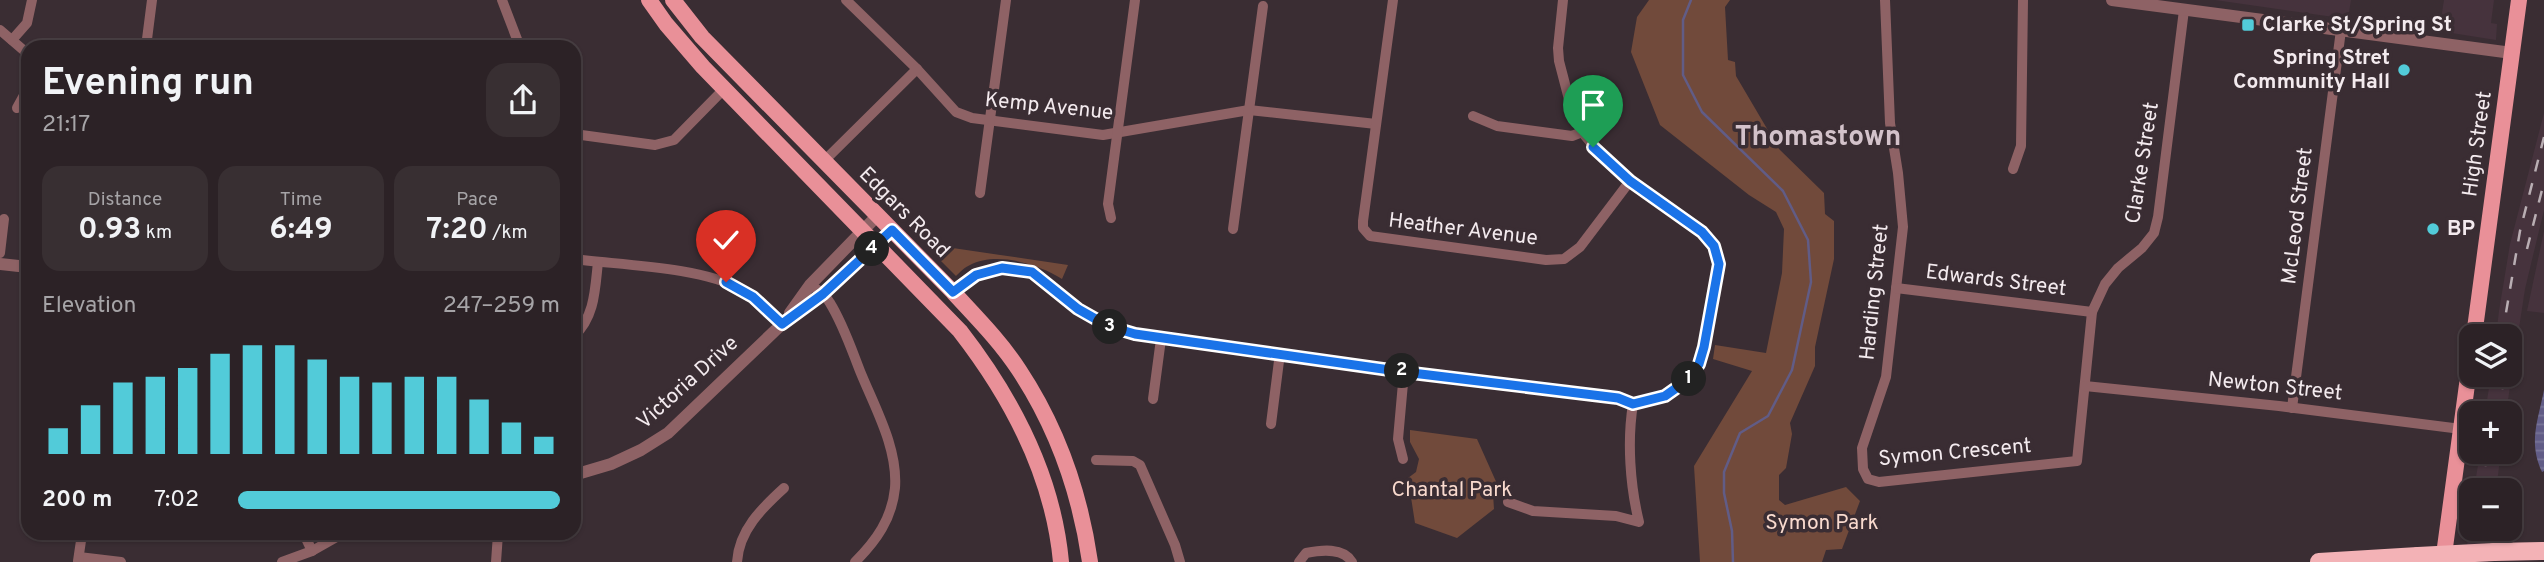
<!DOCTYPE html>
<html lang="en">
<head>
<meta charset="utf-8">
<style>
	body { margin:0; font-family:Overpass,sans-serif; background:#382f32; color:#f1f3f6; height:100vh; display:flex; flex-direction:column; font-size:26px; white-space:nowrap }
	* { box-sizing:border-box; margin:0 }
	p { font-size:23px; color:#a6a4a7 }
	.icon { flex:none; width:38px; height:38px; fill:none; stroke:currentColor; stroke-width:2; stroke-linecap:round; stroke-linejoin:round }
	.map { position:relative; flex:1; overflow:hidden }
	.sheet { position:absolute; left:21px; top:40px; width:560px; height:500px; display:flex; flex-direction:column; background:#2c2226; border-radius:21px; box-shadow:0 2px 5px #0004,0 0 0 2px #483f43 }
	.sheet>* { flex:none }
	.tools { position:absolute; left:2459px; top:324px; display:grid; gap:14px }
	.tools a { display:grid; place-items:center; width:63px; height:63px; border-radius:14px; background:#2c2226; box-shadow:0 2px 5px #0004,0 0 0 2px #483f43; font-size:35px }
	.pin { position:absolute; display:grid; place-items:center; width:60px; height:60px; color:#fff; margin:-72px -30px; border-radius:50% 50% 50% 0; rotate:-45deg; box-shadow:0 0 7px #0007 }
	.pin .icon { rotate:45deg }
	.km { position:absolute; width:35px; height:35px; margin:-18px; border-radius:50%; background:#222; color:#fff; font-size:19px; line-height:35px; text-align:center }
	.round { display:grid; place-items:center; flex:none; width:74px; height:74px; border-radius:21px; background:#382f32 }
	.head { display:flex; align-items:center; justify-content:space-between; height:119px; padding:0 21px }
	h1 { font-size:38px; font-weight:700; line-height:52px }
	.stats { display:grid; grid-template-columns:repeat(3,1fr); gap:10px; height:119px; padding:7px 21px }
	.stats div { display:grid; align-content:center; border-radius:18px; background:#382f32; text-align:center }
	.stats b { font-size:30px; font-weight:700 }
	.stats small { font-size:19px; font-weight:400 }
	.stats p { font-size:19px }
	.chart { height:196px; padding:14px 21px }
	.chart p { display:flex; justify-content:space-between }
	.chart svg { width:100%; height:126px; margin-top:7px; stroke:#52cbd9; stroke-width:6 }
	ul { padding:0 21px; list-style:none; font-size:23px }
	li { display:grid; grid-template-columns:112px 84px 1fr; align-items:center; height:52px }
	li i { height:18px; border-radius:9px; background:#52cbd9 }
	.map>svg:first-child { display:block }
	.built { fill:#46333d }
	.green { fill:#714a3b }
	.water { fill:url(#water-rules) }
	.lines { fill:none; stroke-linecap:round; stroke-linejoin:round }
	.stream { stroke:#615c86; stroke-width:2.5 }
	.minor { stroke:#8e6265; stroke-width:10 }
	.tertiary { stroke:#8e6265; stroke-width:12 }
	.primary { stroke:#e99098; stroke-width:16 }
	.motorway { stroke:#f3b2b6; stroke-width:18 }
	.rail { stroke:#b9aeb3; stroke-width:2.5; stroke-dasharray:12 12; stroke-linecap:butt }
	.motorway-bridge { stroke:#f3b2b6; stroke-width:18 }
	.route-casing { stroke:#fff; stroke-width:14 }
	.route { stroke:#1a73e8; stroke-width:9 }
	.poi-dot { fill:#52cbd9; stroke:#3a2d33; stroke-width:2.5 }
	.labels { text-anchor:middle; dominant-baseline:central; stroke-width:7; stroke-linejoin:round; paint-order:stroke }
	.poi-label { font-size:21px; font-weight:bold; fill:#f3eaee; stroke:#3a2d33; text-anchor:start }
	.street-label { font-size:21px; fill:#f3eaee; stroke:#3a2d33 }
	.park-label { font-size:21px; fill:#f9dace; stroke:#3a2d33 }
	.district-label { font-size:28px; font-weight:bold; fill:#d3c2ca; stroke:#3a2d33 }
</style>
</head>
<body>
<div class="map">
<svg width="2544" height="562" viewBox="0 0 2544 562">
	<defs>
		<pattern id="water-rules" width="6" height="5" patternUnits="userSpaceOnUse" patternTransform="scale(1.75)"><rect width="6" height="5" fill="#615c86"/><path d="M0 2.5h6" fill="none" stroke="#787497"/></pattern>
	</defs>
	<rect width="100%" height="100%" fill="#3a2d33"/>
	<g class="built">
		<polygon points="2215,0 2351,0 2348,19"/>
		<polygon points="2444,0 2494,0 2491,23 2497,24 2496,40 2439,31"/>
		<polygon points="2544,113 2544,210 2525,289 2506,413 2485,413 2491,375 2510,374 2510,336 2496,336 2499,311 2510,244"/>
		<polygon points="2544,231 2544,313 2527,311"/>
		<polygon points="2480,452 2501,452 2496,490 2474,490"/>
		<polygon points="2471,514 2471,528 2491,529 2488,562 2465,562"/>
	</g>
	<g class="green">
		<polygon points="1649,0 1730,0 1725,7 1728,60 1735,62 1736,76 1779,149 1824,193 1825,214 1834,221 1834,259 1815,347 1815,366 1790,423 1792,434 1786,468 1779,475 1779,500 1785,505 1846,487 1860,501 1842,549 1826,550 1822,562 1700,562 1694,466 1752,371 1713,359 1715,345 1766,353 1782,273 1784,229 1776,212 1749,195 1660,125 1631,52 1637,17"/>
		<path d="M946,247L1068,265L1062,279C1039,264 996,251 970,265C965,267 960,272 956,276L936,256Z"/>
		<polygon points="1410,430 1477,439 1498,486 1493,494 1494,509 1457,538 1415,523 1408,478 1416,472 1419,459 1410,442"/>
	</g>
	<path class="water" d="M2544,390V471L2542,472C2528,442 2538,421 2544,390Z"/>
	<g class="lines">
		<polyline class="stream" points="1691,0 1683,20 1683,75 1702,112 1783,191 1808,240 1811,282 1792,370 1768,416 1740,433 1724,472 1724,493 1732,531 1733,562"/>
		<g class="minor">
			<polyline points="502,0 520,47"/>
			<polyline points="846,0 917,69 956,112 972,118 1103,135 1249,110 1376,124"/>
			<polyline points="1393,0 1363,221 1363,228 1370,236 1546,260 1564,259 1580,247 1630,181"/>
			<polyline points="1885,0 1890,123 1898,173 1903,227 1886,377 1862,448 1863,469 1868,479 1879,482 2077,461 2092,312 2105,284 2118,268 2142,248 2154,233 2158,217 2184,10"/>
			<polyline points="0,30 28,54"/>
			<polyline points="12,40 27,23 32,0"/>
			<polyline points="146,47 152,0"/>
			<polyline points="17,108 28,88"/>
			<polyline points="1473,116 1497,126 1572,136 1582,132"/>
			<polyline points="574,134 655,145 674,140 724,89"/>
			<polyline points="823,162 917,69"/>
			<polyline points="2013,169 2021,146 2023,0"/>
			<polyline points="980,193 1006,0"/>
			<polyline points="1111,218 1108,204 1135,0"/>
			<polyline points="1233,229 1263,6"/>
			<polyline points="0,253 4,219"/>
			<path d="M574,259C620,265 702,267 740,289C757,298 769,311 782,324"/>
			<path d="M810,285C818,290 825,294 830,303C843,324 851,348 860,371C875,408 898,448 895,488C892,519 876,541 855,562"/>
			<polyline points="1896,288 2092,312"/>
			<polyline points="953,292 976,275 1002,268 1032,272 1078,309 1108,326 1135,334 1404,372 1618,398 1633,404 1665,396 1689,379 1699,364 1704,347 1719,264 1714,246 1702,232 1630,181 1607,162 1582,132 1571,107 1559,61 1558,48 1563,0"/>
			<path d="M574,336C595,317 595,289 598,262"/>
			<polyline points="2085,386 2279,406 2461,429"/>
			<polyline points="1153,399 1161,339"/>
			<polyline points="2292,408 2341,30"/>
			<polyline points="1271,424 1280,353"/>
			<polyline points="1403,459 1398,439 1404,372"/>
			<polyline points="1096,460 1133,461 1140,465 1175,545 1180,562"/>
			<path d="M1508,502L1533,511L1616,516L1639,522C1630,485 1627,441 1633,404"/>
			<polyline points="304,534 312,551"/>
			<polyline points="79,557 121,562"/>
			<polyline points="78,561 82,534"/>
			<polyline points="282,562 312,551 342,534"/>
			<polyline points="496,562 498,534"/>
			<path d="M737,562C739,530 762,508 784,488"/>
			<path d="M1299,562L1306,553C1321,550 1343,547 1352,562"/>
		</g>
		<g class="tertiary">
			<polyline points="2112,0 2512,53"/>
			<polyline points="0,264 28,267"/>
			<polyline points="790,313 810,285 877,216"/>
			<polyline points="574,475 611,464 641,450 668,433 782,324 823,294 892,230"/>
		</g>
		<g class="primary">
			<path d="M649,0L666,24L703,67L960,331C1012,398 1053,476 1061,562"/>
			<path d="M673,0L702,37L953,292C976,317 1001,342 1019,370C1058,429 1080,493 1090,562"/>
			<polyline points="2474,336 2519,0"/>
			<polyline points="2443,562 2471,355"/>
		</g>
		<g class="motorway">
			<polyline points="2494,552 2544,551"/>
			<polyline points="2319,562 2418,556"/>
		</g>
		<g class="rail">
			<polyline points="2527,249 2544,182"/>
			<polyline points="2502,336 2520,231 2544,137"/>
			<polyline points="2499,413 2504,374"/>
			<polyline points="2482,490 2487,452"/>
			<polyline points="2472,562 2477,528"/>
		</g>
		<polyline class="motorway-bridge" points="2418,556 2494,552"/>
	</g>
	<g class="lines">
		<defs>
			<polyline id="route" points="726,282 753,297 782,324 823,294 892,230 953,292 976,275 1002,268 1032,272 1078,309 1108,326 1135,334 1404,372 1618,398 1633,404 1665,396 1689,379 1699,364 1704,347 1719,264 1714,246 1702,232 1630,181 1593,147"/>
		</defs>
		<use href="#route" class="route-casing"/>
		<use href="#route" class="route"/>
	</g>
	<g class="poi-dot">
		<rect x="2241" y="18" width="14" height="14" rx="3.5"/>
		<circle cx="2404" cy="70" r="7"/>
		<circle cx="2433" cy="229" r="7"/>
	</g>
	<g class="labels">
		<g class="poi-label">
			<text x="2262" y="25">Clarke St/Spring St</text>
			<text x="2390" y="58" text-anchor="end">Spring Stret<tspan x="2390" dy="24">Community Hall</tspan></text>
			<text x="2447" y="229">BP</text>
		</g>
		<g class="street-label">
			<text transform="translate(1049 107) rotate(6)">Kemp Avenue</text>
			<text transform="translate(2478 144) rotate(-82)">High Street</text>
			<text transform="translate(2143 163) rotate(-81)">Clarke Street</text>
			<text transform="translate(904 213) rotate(45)">Edgars Road</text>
			<text transform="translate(2298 216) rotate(-83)">McLeod Street</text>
			<text transform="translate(1463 230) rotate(7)">Heather Avenue</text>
			<text transform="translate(1996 281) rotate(7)">Edwards Street</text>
			<text transform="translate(1875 292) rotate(-84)">Harding Street</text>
			<text transform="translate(688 383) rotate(-42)">Victoria Drive</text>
			<text transform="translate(2275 387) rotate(6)">Newton Street</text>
			<text transform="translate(1955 453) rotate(-5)">Symon Crescent</text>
		</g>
		<g class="park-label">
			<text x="1452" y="490">Chantal Park</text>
			<text x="1822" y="523">Symon Park</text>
		</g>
		<g class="district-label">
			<text x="1818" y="138">Thomastown</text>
		</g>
	</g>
</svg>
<div class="tools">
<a><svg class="icon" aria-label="layers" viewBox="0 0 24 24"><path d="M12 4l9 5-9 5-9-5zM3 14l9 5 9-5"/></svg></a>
<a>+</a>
<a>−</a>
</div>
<div class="pin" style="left:1593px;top:147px;background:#1e9e55"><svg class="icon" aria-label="arrive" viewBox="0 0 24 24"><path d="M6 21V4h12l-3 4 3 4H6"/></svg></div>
<div class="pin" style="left:726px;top:282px;background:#d93025"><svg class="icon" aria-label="check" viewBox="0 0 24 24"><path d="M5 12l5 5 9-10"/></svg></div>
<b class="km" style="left:1689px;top:379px">1</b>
<b class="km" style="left:1402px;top:371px">2</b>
<b class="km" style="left:1110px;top:327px">3</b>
<b class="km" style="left:872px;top:249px">4</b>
<section class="sheet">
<div class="head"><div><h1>Evening run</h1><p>21:17</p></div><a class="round"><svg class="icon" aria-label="share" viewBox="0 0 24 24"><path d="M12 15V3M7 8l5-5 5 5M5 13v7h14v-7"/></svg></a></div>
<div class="stats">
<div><p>Distance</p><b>0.93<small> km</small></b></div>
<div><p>Time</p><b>6:49</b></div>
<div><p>Pace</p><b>7:20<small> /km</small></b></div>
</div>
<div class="chart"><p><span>Elevation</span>247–259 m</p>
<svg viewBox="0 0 160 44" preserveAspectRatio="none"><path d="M5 44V35M15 44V27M25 44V19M35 44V17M45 44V14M55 44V9M65 44V6M75 44V6M85 44V11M95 44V17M105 44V19M115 44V17M125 44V17M135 44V25M145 44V33M155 44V38"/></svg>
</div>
<ul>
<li><b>200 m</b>7:02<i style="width:100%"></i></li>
</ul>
</section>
</div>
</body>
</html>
